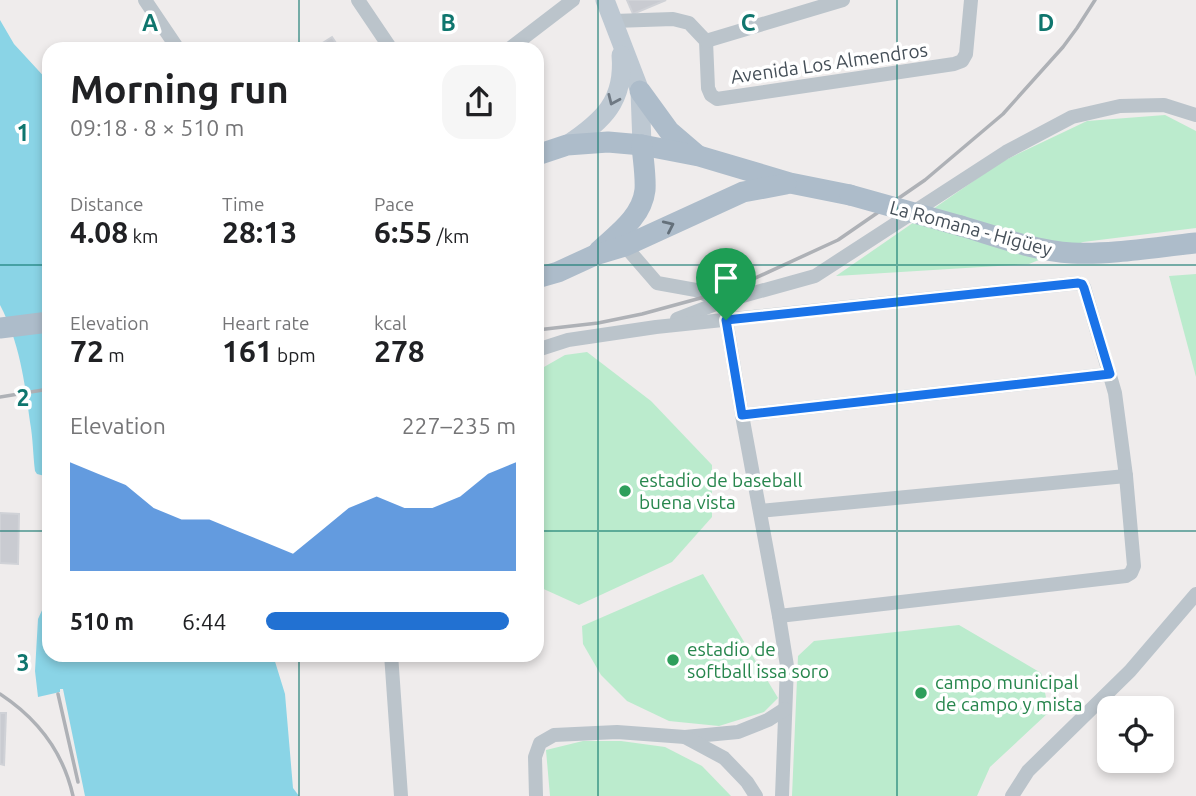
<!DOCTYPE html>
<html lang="en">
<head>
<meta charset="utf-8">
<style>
	body { margin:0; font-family:Ubuntu,sans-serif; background:#f6f6f6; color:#202124; height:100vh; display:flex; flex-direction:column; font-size:26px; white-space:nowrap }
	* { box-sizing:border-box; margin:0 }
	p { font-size:23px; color:#757577 }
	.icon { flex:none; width:38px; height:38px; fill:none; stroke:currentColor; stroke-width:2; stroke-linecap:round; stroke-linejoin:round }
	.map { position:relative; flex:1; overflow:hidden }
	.sheet { position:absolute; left:42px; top:42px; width:502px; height:620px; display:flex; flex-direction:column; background:#fff; border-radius:21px; box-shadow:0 4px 10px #0003 }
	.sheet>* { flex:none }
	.controls { position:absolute; left:1097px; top:696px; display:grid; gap:14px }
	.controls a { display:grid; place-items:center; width:77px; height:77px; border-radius:14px; background:#fff; box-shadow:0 4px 10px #0003; font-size:35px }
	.pin { position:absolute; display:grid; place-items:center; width:60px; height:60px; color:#fff; margin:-72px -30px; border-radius:50% 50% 50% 0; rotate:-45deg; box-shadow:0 0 7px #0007 }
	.pin .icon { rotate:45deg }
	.round { display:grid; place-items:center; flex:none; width:74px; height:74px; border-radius:21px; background:#f6f6f6 }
	.head { display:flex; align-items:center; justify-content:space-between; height:119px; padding:0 28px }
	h1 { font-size:38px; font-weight:700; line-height:52px }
	.figures { display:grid; grid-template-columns:repeat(3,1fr); gap:10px; height:119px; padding:7px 28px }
	.figures div { display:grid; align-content:center }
	.figures b { font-size:30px; font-weight:700 }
	.figures small { font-size:19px; font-weight:400 }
	.figures p { font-size:19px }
	.chart { height:196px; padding:14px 28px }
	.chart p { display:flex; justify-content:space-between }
	.chart svg { width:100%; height:126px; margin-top:7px; fill:#2271d2; opacity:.7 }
	ul { padding:0 28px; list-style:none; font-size:23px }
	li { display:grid; grid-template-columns:112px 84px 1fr; align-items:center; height:52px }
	li i { height:18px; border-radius:9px; background:#2271d2 }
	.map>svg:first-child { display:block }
	.green { fill:#bbebcd }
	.water { fill:#8ad4e6 }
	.building { fill:#c9cbd1; stroke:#d0d2d7; stroke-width:2 }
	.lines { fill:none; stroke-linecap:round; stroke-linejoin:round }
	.street { stroke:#bbc4cb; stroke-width:14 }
	.secondary { stroke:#bdc8d2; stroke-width:19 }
	.primary { stroke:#adbcca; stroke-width:21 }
	.rail { stroke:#aeb1b6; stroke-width:3.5 }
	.primary-bridge { stroke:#adbcca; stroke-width:21 }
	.oneway { stroke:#6f7983 }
	.oneway2 { stroke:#64707a }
	.route-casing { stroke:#fff; stroke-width:14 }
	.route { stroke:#1a73e8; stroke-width:9 }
	.grid { fill:none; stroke:#0f766e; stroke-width:2; stroke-opacity:0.55 }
	.leisure-dot { fill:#2e9e5b; stroke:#fff; stroke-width:2.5 }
	.labels { text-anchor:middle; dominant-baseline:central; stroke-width:7; stroke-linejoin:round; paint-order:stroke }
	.street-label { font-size:19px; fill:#454f58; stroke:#fff }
	.leisure-label { font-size:19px; fill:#27864d; stroke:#fff; text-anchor:start }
	.grid-label { font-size:23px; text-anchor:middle; font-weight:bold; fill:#0f766e; stroke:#fff; stroke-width:7; stroke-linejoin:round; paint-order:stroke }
</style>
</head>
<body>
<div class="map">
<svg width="1196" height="796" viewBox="0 0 1196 796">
	<rect width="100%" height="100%" fill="#efecec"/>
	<g class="green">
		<polygon points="1165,115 1196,131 1196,228 1083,242 1029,264 836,276 1001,162 1087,121"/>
		<polygon points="1196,274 1196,377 1169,276"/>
		<polygon points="587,352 651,401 712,465 712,517 672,562 579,605 537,586 537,371 565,355"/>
		<polygon points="703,574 778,698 764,712 719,726 669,721 627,701 601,675 583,644 582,626 674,586"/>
		<polygon points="959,625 1041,673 1049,712 990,767 977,796 792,796 798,656 814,641"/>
		<polygon points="583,741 621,741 665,747 702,766 731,796 550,796 546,750"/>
	</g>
	<g class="water">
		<path d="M0,20L14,44L49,82V477L37,474L35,471C33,455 33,438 30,422C25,382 19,341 0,305Z"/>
		<polygon points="49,595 49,654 273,655 285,694 293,788 299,796 85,796 63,689 60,689 60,692 38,697 35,671 38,619"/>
	</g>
	<g class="building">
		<polygon points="627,0 666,0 633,14"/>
		<polygon points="332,37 338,46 334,49 324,49 321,44"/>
		<polygon points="0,513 19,514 18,564 0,563"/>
		<polygon points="0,713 6,713 4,765 0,764"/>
	</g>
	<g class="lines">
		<g class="street">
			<polyline points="145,0 178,49"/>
			<polyline points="358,0 391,49"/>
			<polyline points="614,21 673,19 689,23 706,41 708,88 711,95 717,99 954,64 962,61 966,54 971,0"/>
			<polyline points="706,41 843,0"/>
			<polyline points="509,49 573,0"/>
			<polyline points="625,246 657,283 696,290 721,302"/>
			<polyline points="677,319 721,302 815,276 1006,152 1072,117 1120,106 1164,105 1196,115"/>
			<polyline points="726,319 742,415 779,616 787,666 782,796"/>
			<polyline points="537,350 568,340 656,327 1078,283 1084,287 1115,393 1126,476 1134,566 1131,573 1126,576 779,616"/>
			<polyline points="742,415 1110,374"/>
			<polyline points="760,511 1126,476"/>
			<polyline points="391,654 401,796"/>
			<polyline points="685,737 738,732 768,720 785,709"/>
			<polyline points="536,796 535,757 540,743 554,735 617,732 685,737 724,758 747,782 756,796"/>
			<polyline points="1012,796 1028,771 1130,671 1196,594"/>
		</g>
		<g class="secondary">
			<polyline points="605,0 640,91 642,145"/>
			<path d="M567,145C603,121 625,101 621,55"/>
		</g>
		<g class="primary">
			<polyline points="640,91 669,131 697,155"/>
			<polyline points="537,155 567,145 608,142 642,145 699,156 790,183 850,195"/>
			<path d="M961,226C996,236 1034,251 1072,253C1111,255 1157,247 1196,243"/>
			<path d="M599,251C617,234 642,217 645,190C646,176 643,159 642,145"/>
			<polyline points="537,278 558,272 595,255 625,246 743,192 786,184"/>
			<polyline points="0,328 49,322"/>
		</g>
		<g class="rail">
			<polyline points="537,330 598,323 642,314 708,296 738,286 838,240 925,180 1003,114 1063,47 1077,28 1095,0"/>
			<polyline points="0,397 49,389"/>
			<path d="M0,694C38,719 63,751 73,796"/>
			<polyline points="58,694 78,782"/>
		</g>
		<polyline class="primary-bridge" points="850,195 961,226"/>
	</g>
	<defs><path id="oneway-chevron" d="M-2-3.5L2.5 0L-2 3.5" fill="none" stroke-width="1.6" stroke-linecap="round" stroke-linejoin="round" transform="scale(1.75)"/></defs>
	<use class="oneway" href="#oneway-chevron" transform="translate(613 100) rotate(114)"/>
	<use class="oneway2" href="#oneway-chevron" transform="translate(669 226) rotate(-25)"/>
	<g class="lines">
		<defs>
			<polygon id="route" points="1078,283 1082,284 1084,288 1110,374 742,415 726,320"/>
		</defs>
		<use href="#route" class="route-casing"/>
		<use href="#route" class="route"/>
	</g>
	<path class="grid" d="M299,0V49M598,0V796M897,0V796M0,265H49M537,265H1196M0,531H49M537,531H1196M299,654V796"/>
	<g class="leisure-dot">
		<circle cx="625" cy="491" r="7"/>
		<circle cx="673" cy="660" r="7"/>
		<circle cx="921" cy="693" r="7"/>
	</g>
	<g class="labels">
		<g class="street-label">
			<text transform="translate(829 63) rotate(-8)">Avenida Los Almendros</text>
			<text transform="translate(971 228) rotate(15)">La Romana - Higüey</text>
		</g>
		<g class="leisure-label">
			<text x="639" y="480">estadio de baseball<tspan x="639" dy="22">buena vista</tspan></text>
			<text x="687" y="649">estadio de<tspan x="687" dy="22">softball issa soro</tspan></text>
			<text x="935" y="682">campo municipal<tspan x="935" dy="22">de campo y mista</tspan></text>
		</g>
	</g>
	<g class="grid-label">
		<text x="150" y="31">A</text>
		<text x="448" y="31">B</text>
		<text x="748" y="31">C</text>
		<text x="1046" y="31">D</text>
		<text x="23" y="141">1</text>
		<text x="23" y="406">2</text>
		<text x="23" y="671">3</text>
	</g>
</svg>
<div class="controls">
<a><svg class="icon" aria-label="locate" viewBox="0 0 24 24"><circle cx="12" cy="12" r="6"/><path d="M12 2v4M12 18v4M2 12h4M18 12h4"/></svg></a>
</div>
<div class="pin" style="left:726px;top:320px;background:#1e9e55"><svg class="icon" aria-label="arrive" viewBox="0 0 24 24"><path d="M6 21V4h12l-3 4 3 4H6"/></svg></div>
<section class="sheet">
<div class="head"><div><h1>Morning run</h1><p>09:18 · 8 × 510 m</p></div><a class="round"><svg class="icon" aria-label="share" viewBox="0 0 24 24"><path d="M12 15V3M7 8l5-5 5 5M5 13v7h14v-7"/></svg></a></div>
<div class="figures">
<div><p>Distance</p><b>4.08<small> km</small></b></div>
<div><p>Time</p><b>28:13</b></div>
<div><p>Pace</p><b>6:55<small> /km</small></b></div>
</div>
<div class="figures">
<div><p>Elevation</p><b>72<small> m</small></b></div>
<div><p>Heart rate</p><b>161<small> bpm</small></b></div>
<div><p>kcal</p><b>278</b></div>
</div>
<div class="chart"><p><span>Elevation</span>227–235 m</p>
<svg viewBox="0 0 160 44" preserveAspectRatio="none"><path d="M0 44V6L10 10L20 14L30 22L40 26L50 26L60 30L70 34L80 38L90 30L100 22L110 18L120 22L130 22L140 18L150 10L160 6V44z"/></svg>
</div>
<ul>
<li><b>510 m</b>6:44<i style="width:97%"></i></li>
</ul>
</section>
</div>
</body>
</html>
